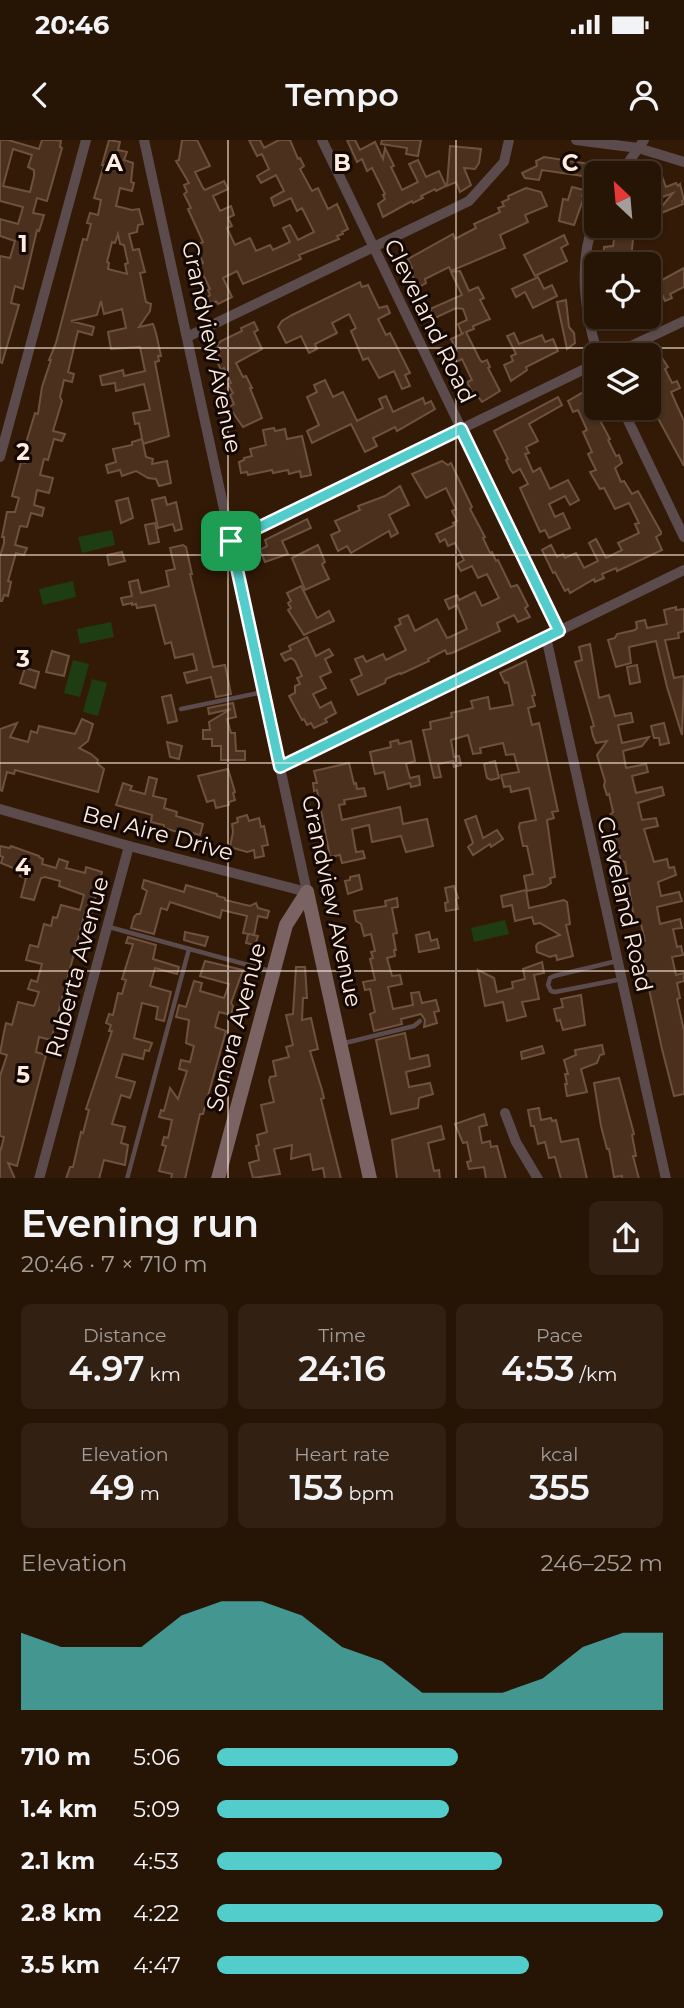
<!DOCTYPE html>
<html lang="en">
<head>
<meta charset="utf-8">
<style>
	body { margin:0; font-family:Montserrat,sans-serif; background:#322113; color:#f1f3f6; height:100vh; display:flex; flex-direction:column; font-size:26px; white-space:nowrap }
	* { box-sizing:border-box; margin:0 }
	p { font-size:23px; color:#a49e9a }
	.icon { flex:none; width:38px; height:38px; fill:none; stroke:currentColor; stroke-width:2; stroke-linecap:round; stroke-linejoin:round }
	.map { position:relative; height:1038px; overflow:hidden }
	.details { display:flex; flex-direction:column; background:#261405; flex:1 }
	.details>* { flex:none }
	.needle { width:46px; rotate:334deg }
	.tools { position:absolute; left:584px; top:21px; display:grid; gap:14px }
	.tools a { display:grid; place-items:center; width:77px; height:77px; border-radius:10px; background:#261405; box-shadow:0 2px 5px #0004,0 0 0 2px #423327; font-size:35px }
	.pin { position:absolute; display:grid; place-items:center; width:60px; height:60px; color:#fff; margin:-30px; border-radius:14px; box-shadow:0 4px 10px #0006 }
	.round { display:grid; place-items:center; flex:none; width:74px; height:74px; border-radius:10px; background:#322113 }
	.head { display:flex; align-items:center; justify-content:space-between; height:119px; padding:0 21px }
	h1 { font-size:38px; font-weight:600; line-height:52px }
	.figures { display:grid; grid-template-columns:repeat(3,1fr); gap:10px; height:119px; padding:7px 21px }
	.figures div { display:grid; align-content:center; border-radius:10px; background:#322113; text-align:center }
	.figures b { font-size:35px; font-weight:600 }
	.figures small { font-size:19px; font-weight:400 }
	.figures p { font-size:19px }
	.chart { height:196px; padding:14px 21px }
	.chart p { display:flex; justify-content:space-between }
	.chart svg { width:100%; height:126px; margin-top:7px; fill:#52cdcc; opacity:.7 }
	ul { padding:0 21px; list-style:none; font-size:23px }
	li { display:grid; grid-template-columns:112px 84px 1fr; align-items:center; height:52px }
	li i { height:18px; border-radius:9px; background:#52cdcc }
	.status { display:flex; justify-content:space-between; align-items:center; height:49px; padding:0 35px; background:#261405; direction:ltr }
	.status svg { height:19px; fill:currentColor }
	header { display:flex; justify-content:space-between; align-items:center; height:91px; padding:0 21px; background:#261405; font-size:32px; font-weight:600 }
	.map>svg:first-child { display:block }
	.green { fill:#1e3d13 }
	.building { fill:#4a301d; stroke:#6e523e; stroke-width:2; fill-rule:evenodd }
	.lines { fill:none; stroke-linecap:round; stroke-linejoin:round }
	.lane { stroke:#5c4b4c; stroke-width:4.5 }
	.street { stroke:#5c4b4c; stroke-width:10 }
	.secondary { stroke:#7c6363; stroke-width:14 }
	.route-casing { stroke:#fff; stroke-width:14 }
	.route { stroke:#52cdcc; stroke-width:9 }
	.grid { fill:none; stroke:#feece1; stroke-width:2; stroke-opacity:0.55 }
	.labels { text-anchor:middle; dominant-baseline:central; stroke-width:6; stroke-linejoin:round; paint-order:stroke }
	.street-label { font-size:23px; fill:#feece1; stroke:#130803 }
	.grid-label { font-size:23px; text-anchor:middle; font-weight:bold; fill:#feece1; stroke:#130803; stroke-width:6; stroke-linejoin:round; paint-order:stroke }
</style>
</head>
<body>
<div class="status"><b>20:46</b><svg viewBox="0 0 49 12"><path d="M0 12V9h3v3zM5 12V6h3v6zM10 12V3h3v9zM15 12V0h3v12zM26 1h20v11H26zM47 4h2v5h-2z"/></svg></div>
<header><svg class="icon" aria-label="back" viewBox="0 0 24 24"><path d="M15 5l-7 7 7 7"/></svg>Tempo<svg class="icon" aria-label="person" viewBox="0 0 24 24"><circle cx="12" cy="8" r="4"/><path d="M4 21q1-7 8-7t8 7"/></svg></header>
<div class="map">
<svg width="684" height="1039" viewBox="0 0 684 1039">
	<rect width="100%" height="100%" fill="#331a07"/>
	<g class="green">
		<polygon points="112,390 115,405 82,413 78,397"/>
		<polygon points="73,441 76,457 43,465 39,449"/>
		<polygon points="111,482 114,497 80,504 77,489"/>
		<polygon points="73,520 89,524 80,557 64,553"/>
		<polygon points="92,539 107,543 98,576 83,572"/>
		<polygon points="505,780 509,794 474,802 471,788"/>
	</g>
	<g class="building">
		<path d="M0,0H8L39,9L42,0H57L61,1L60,7L62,8L47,61L37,58L33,73L44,75L39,91L37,90L23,149L15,146L11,163L19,165L2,223L0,222V116L10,118L15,101L0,96V79L18,84L23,67L0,61ZM13,9L32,15L28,27L34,30V36L30,52L3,46Z"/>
		<path d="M109,0L120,2L118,10L127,12L124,20L133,23L131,42L134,43L132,51L120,48L116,66L132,70L139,69L143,84L138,85L137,92L129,94L133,110L139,109L141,117L145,132L140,133L146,162L151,164L150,171L139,187L153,184L156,193L161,216H158L159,221L155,222L169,296L143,304L139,283L135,284L133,273L150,270L144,244L116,251L115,243L102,245L100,236L123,230L124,236L145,231L140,207L111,209L108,192L126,188L122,169L104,174L101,161L97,175L71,181L94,187L92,195L78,191L68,232L74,234L72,242L64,240L60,257L62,261L53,291L65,294L62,301L54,299L48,320L44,319L40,335L53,338L49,353L37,350L34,365L44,368L42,376L31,373L27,387L20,386L15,405L27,408L24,415L16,413L8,441L11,442L8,456L4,455L2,461H0V416L4,403V397H2L7,372H15L19,358L12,356L21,322L25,323L30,304L26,303L35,273L38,274L42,247L51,220H49L56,203L83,99L87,100L91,84L87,83L90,73L98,75L101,60L94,58L104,25H102ZM118,94L120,104L124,105L128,123L125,124L127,134L108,129L109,123L107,122L112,102L115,103Z"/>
		<polygon points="182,0 197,0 210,26 195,32 203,48 205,50 224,41 228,49 213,56 220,71 231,66 234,75 228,78 232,86 227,88 235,105 250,98 256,111 270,105 273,110 290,102 283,88 290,85 298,100 314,92 302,68 297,71 291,58 274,66 271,58 284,51 276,35 261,43 257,36 269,29 262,14 257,16 249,0 260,0 264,8 279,0 290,0 298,19 300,18 304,26 300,29 312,51 318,48 328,69 337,64 348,89 342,92 343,94 337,96 339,99 299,115 301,119 243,144 237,131 223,138 232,157 218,164 216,161 211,164 207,157 210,155 208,150 210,149 199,126 203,123 195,106 203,102 188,69 191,68 184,54 187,52 184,45 189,43 176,21 179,20"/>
		<polygon points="347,0 355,0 360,10 375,2 383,19 385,8 394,26 391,27 402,50 418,42 409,24 418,20 426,37 439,31 446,46 436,51 435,49 421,56 423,58 413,63 412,61 383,77 378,64 385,59 383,55 385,54 372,28 367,31 362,19 357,22"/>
		<polygon points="382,0 421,0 418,16 406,14 407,8 381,4"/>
		<polygon points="450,6 481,9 479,23 475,29 464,28 471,45 460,52 456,42 447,46"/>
		<polygon points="544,17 603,26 602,33 597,33 597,38 542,30 539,40 525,38 522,33 537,26 536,21"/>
		<polygon points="660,31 666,47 676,43 678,46 680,44 684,60 682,61 683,64 654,76 673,53 649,62 649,42 653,40 651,35"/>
		<polygon points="572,47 584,50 582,56 584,57 574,85 559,81 563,59 568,60"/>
		<polygon points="526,48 541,52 547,66 525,75 528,82 500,95 505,108 451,131 449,127 425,139 426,143 419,147 408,129 412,128 408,119 453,94 455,99 476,88 474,84 500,72 498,68 504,66 502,62 509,59 508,56"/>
		<polygon points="616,86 631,86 634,89 631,119 604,123 604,107 613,106"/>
		<polygon points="564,95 568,104 561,108 567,121 535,136 524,115"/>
		<polygon points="684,128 684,147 670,154 672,158 665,161 663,156 649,161 649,147"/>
		<polygon points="460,131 469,151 478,147 484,158 480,160 490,179 473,186 474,189 466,192 480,220 482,222 487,220 490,227 488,228 500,251 482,262 477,255 474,256 467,242 472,240 462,219 454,223 450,215 457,211 451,199 464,193 462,194 458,184 467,180 463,169 456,168 435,178 430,169 462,155 451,132"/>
		<polygon points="538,137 544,149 552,145 557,156 533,168 525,152 516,157 512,149"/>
		<polygon points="360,142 362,147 368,145 379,168 387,166 390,173 378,179 386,195 390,193 410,233 405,235 410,246 402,249 394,231 379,238 368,218 363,220 351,191 356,188 349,174 332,183 337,193 315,204 317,209 309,213 301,196 286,203 278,187 282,181 292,175"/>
		<polygon points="421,154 428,169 420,173 413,158"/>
		<polygon points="566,160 569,187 574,193 575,203 567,209 557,162"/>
		<polygon points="603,177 633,177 615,186 613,183 607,185"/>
		<polygon points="254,182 258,190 254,192 262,209 236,223 243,237 246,236 252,248 250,248 262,278 243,287 229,267 234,264 230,255 233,253 228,244 231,243 224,228 221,230 217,221 221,219 217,211 220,209 217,205 221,201 242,191 241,188"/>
		<polygon points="514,193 519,204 542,195 545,202 553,199 558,211 526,227 527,230 511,241 504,225 513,221 511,216 516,214 507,196"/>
		<polygon points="656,209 668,227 665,229 672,243 677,241 680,248 671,252 684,281 684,326 654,271 659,269 649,248 649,215 646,214"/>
		<polygon points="325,240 333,257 343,252 357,281 383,268 379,259 386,256 393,272 423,258 425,264 431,261 435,269 397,291 395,287 373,298 377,306 365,312 351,284 312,303 307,291 319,285 307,257 317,252 314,245"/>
		<polygon points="587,250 591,259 589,260 610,299 608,300 616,316 619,315 622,323 615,328 621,342 624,341 632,354 638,351 661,392 661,394 656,397 662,410 617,431 616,428 602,434 604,438 595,442 594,439 570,453 568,449 565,451 555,432 553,433 542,410 551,405 557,417 563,414 565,418 576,413 584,428 598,421 589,403 596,399 606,418 622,410 618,403 639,393 635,384 639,383 629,363 615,369 604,348 600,349 590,332 596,330 588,314 592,312 583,292 587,290 578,270 573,272 568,261"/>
		<polygon points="558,257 562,265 529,284 538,301 526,307 529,313 525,314 533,332 540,328 550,349 568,340 579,360 570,365 565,356 549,364 555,377 563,373 570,388 549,398 545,390 540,392 520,348 528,344 520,329 513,333 510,329 506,320 508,319 494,291"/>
		<polygon points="274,288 275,291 285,289 287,299 302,296 311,335 301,337 300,331 289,334 288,330 273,333 272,330 248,335 247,332 241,333 239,322 244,320 244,318 252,316 250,309 266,305 263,290"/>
		<polygon points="142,299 146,317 153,319 152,324 167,321 171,343 159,346 156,339 148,338 136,331 122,336 120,330 108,333 106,325 116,322 113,309 132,305 132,302"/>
		<polygon points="442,321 448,325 451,323 472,367 470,369 485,397 483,398 490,413 492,412 496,421 498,420 511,447 517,445 519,448 528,466 525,468 530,477 518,482 514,475 497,483 500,491 452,513 447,514 445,510 428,519 429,521 401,534 400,533 386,539 385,543 358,555 351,540 362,535 355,519 363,516 366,522 383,514 386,520 406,510 395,487 401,484 399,479 408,475 415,491 437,479 447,498 450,497 467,489 457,465 449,469 445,460 457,455 459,460 475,452 482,466 499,458 487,434 478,438 472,426 461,431 457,424 464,420 455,403 448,406 445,399 440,402 436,394 455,385 453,383 457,381 452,371 456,369 446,348 426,358 412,334"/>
		<polygon points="400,346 409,365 389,375 398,393 391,397 389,391 351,413 347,406 338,411 331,395 340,391 335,381 360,370 358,366 385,356"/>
		<polygon points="165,357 167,365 176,362 182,389 175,391 173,384 158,388 152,360"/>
		<polygon points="128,358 133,378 121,383 116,361"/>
		<polygon points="307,379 311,388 282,401 288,414 265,422 260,410 267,406 265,400"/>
		<polygon points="155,383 159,402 149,404 145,385"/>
		<polygon points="183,405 186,407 192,434 190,434 213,527 225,525 231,554 216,557 211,537 187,543 184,533 197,530 193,514 175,518 171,502 165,504 155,465 137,468 136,464 132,465 132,463 123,465 121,458 132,456 129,442 138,440 141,453 169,446 166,431 175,429 170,408"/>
		<polygon points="318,405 325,422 322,424 329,439 305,450 292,418"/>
		<polygon points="122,412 125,421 109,425 107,415"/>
		<polygon points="301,446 317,478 329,471 334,481 304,495 288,470 291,468 288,463 291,461 287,453"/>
		<polygon points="676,467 676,470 684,469 684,491 678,493 679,498 665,500 674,538 684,536 682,595 667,547 656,501 629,507 631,523 616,527 608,500 615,498 617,494 635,490 637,488 636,482 645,480 647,488 667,484 664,470"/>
		<polygon points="307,497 316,516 329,509 333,515 325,519 331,532 320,537 326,548 313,554 320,568 331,562 336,573 325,579 327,582 314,588 311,583 307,585 304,579 302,580 289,556 295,553 295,546 300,544 297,538 302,536 295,521 291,518 285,521 281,514 291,510 289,506"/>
		<polygon points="590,504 599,558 609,555 615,576 631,573 633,582 618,585 622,603 649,597 642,606 623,611 626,628 646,624 648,632 632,636 636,653 662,647 664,655 638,663 642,680 656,678 658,686 644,689 654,722 667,719 669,728 674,727 676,735 658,742 661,756 679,752 682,761 657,767 660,784 680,779 682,788 673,789 677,807 681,806 683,815 672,817 676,835 684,833 684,841 677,843 680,858 677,859 684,891 684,954 674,956 662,909 639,803 645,801 641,784 635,785 625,722 621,721 618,710 610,675 613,672 609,654 607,655 604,646 605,641 597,615 607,601 596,603 593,596 591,587 594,586 575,522 582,520 579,507"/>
		<polygon points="52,511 69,516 64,536 46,532"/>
		<polygon points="526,521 535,555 532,556 535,566 528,568 532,585 539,583 558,671 552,672 554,678 547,680 555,737 550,738 551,743 545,747 527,751 524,736 533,734 527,706 523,706 519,687 520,683 536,680 529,648 511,652 510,646 504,647 501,635 519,632 514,614 506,615 503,603 480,608 481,613 473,614 468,595 451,600 454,617 459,616 461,625 454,627 453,621 438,624 441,637 434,638 423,590 431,589 430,582 452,577 451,573 473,568 471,561 488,557 490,569 513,565 508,542 505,543 500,533"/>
		<polygon points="637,525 640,542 630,544 627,527"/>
		<polygon points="25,528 39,532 35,548 20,543"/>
		<polygon points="171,555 177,581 168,583 162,557"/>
		<polygon points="233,563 236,577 227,579 231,593 235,593 236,611 245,611 245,620 221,620 221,606 212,606 212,599 203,599 203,590 210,590 209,582 231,569 209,574 208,568"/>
		<polygon points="82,579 93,584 88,601 79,608 91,614 98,620 97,623 104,629 98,652 15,630 14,634 7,632 2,651 0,650 0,589 17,583 10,597 28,602 31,591 37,593 39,586 75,594"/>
		<polygon points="664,583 669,603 660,605 659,598 654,598 651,586"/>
		<polygon points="398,600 399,604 411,601 415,621 406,624 410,638 419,636 420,645 411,647 410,643 388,649 384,632 375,634 370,612 391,607 390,602"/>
		<polygon points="167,602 182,606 179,619 170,617"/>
		<polygon points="495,621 499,638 491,640 487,638 484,624"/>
		<polygon points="349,623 354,644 356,643 357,649 364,648 366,656 344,660 345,664 339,665 342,680 400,667 403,684 427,679 433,706 406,712 401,696 372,702 369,685 352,689 356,712 363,711 365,718 342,723 340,715 330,717 317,650 314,651 313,643 317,643 314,631"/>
		<polygon points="228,629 235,652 233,653 235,660 229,662 229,665 216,668 214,660 207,662 198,636"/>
		<polygon points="149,637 157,639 153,656 166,659 164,668 177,672 176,676 203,684 200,695 189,692 188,695 164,688 164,685 151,682 152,675 116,665 123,643 132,646 130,650 145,654"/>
		<polygon points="247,675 249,681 259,678 261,687 264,686 268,705 262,706 264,716 255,718 254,710 247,712 230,707 233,692 232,684 238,682 237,678"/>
		<polygon points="476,676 483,698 497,690 503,699 491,707 490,704 473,715 468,707 473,703 465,680"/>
		<polygon points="0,706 10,708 11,706 39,716 39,717 43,719 42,724 56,728 59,719 68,722 66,728 85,733 86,727 102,732 91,774 85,772 51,900 39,897 36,912 46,915 17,1026 8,1023 15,1039 0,1039 0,1008 1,1009 4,997 0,996 0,936 7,915 0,913 4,892 6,883 12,885 18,862 34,866 39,852 28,849 31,840 37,842 42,824 26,820 30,805 38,807 44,784 51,786 53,777 57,778 61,765 80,770 84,755 59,746 60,741 45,737 41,738 34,760 21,757 26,738 20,736 21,731 1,723 3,717 0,716"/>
		<polygon points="359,735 362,749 348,754 345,741 350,740 350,737"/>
		<polygon points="144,740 184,752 186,745 217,754 217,756 225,758 225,760 250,766 256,763 258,768 269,771 267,778 258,776 254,795 249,794 258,796 255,805 246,803 248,794 243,793 247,776 222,770 220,778 170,762 167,770 161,768 154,794 131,788 134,777 137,774 140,774 147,751 142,748"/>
		<polygon points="454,746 458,758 456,759 458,769 446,771 445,763 448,762 445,748"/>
		<polygon points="526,750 529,768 564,760 567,762 570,784 566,785 573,816 557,820 556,815 550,817 537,812 536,806 538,803 560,795 540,783 534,784 532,777 515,781 512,765 503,767 501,756"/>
		<polygon points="397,758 398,767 392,768 397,793 393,794 396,810 394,810 395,816 387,818 392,836 400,835 402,844 388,847 393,869 413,865 411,853 419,852 422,863 436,860 439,871 434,872 437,883 424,887 425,880 421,874 401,879 402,884 374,891 370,874 375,872 370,849 365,850 363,842 375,840 370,819 373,818 371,812 375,811 371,794 364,796 361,784 356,781 354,771 386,766 385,761"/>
		<polygon points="185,792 208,797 205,806 184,800"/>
		<polygon points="429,792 431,801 437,799 439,808 419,812 416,795"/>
		<polygon points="128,797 156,805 153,819 179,827 177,834 155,828 150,846 171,852 164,881 156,879 158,867 142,863 134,898 152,903 149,911 145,910 143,919 123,914 116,937 135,942 130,958 121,955 112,984 125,987 121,1003 128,1005 125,1025 104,1020 99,1039 66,1039 70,1027 73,1027 81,992 83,993 89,970 86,969 112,891 109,891 111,885 106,883 109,874 113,875 118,853 122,854 126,840 122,839 133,804 126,803"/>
		<polygon points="205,821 243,830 231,863 233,866 231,875 219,872 215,887 226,891 203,974 200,974 185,1039 171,1039 172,1034 159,1031 166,1006 162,1005 164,997 168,998 172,980 159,977 161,970 164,971 170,948 178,959 187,931 179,929 181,920 190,922 194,906 186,903 189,880 176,877 179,865 186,867 194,841 202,843 200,851 224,858 229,844 200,836"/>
		<polygon points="542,822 544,833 534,835 539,859 522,862 526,876 507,881 503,862 485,866 478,830 494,838 497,852 513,848 512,842 525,839 523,829"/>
		<polygon points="296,827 305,827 307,858 303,858 302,880 311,878 315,896 318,909 310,911 322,950 324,958 321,959 341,1039 325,1039 323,1028 313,1030 310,1014 291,1019 292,1005 274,1009 280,1034 253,1038 249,1023 259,1020 256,1006 259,1005 257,995 267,992 261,965 274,962 269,941 270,937 276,936 273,921 289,917 286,907 293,905 286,875 293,874"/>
		<polygon points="581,855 585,885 563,890 560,880 557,881 554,869 563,867 561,859"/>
		<polygon points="405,893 410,919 428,915 430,926 406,932 409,947 430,943 433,954 419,958 418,968 391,974 376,900"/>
		<polygon points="602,905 604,914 600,915 597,923 581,929 587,952 567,956 565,944 567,944 565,934 568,934 564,920 576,915 575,910"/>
		<polygon points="542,906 544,913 522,919 521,912"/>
		<polygon points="619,938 634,994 632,995 636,1016 633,1016 639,1039 622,1039 622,1036 614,1037 609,1009 607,1009 601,986 594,943"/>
		<polygon points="539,968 541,980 551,978 552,981 556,980 561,1002 578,999 587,1039 561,1039 555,1017 549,1018 545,1002 538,1004 534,986 531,986 528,970"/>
		<polygon points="484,974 487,985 479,987 482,1003 490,1001 491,1007 497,1006 506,1039 486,1039 484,1027 469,1029 467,1022 471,1021 467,1002 463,1003 455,984"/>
		<polygon points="441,986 444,999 428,1003 434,1031 439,1030 440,1039 397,1039 392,1000"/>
	</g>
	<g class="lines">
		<g class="lane">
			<polyline points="181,569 263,552"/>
			<polyline points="109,787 270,831"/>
			<polyline points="617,821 554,836 550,838 548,845 551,851 555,852 622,839"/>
			<polyline points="345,903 414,886 420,881"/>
			<polyline points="127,1039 189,809"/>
		</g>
		<g class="street">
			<polyline points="322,0 559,491"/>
			<polyline points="576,0 638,8 684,22"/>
			<polyline points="621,33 644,0"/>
			<path d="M597,75C577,119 584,170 598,215"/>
			<polyline points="187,197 469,61 504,22 509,0"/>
			<polyline points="612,215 684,181"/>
			<polyline points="622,268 684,397"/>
			<polyline points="0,317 86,0"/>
			<polyline points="231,401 597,223"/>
			<polyline points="546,497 666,1039"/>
			<polyline points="280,627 684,430"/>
			<polyline points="0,669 129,706 307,752 144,0"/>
			<polyline points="505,973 516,1002 538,1039"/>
			<polyline points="39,1039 129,706"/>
		</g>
		<g class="secondary">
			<polyline points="307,752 370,1039"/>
			<polyline points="218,1039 286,785 307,752"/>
		</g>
	</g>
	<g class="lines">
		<defs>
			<polygon id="route" points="461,289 559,491 280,627 231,401"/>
		</defs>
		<use href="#route" class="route-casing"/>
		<use href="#route" class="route"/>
	</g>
	<path class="grid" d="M228,0V1039M456,0V1039M0,208H684M0,415H684M0,623H684M0,831H684"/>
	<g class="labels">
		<g class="street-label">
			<text transform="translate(430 181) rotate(64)">Cleveland Road</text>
			<text transform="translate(212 207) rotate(78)">Grandview Avenue</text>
			<text transform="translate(158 693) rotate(15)">Bel Aire Drive</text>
			<text transform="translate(332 761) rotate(78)">Grandview Avenue</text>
			<text transform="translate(625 764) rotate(77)">Cleveland Road</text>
			<text transform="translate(77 827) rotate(-75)">Ruberta Avenue</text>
			<text transform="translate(236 887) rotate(-75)">Sonora Avenue</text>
		</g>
	</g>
	<g class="grid-label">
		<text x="114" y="31">A</text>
		<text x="342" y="31">B</text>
		<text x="570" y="31">C</text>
		<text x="23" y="112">1</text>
		<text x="23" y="320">2</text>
		<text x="23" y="527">3</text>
		<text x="23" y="735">4</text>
		<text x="23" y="943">5</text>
	</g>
</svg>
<div class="tools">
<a><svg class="needle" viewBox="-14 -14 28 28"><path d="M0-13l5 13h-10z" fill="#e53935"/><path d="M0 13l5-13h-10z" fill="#a49e9a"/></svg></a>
<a><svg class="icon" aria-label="locate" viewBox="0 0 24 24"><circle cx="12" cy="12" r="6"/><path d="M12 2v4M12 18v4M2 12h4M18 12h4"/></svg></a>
<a><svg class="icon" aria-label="layers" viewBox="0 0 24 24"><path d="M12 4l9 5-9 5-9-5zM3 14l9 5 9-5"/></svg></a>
</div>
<div class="pin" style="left:231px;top:401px;background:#1e9e55"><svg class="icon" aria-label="arrive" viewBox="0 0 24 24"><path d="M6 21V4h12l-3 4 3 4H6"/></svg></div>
</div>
<section class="details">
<div class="head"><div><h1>Evening run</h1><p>20:46 · 7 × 710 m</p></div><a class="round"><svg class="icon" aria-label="share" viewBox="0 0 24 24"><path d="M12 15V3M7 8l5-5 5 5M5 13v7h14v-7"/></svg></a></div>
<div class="figures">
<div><p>Distance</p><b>4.97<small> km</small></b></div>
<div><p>Time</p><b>24:16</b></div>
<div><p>Pace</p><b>4:53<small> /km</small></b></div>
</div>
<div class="figures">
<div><p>Elevation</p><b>49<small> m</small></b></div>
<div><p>Heart rate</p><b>153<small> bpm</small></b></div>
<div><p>kcal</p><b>355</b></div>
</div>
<div class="chart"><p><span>Elevation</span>246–252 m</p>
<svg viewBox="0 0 160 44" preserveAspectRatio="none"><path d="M0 44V17L10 22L20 22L30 22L40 11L50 6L60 6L70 11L80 22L90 27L100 38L110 38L120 38L130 33L140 22L150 17L160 17V44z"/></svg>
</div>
<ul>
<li><b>710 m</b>5:06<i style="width:54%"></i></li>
<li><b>1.4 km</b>5:09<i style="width:52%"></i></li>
<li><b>2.1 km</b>4:53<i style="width:64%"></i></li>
<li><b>2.8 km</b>4:22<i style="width:100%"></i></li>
<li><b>3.5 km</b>4:47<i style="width:70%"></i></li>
</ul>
</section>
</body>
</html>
